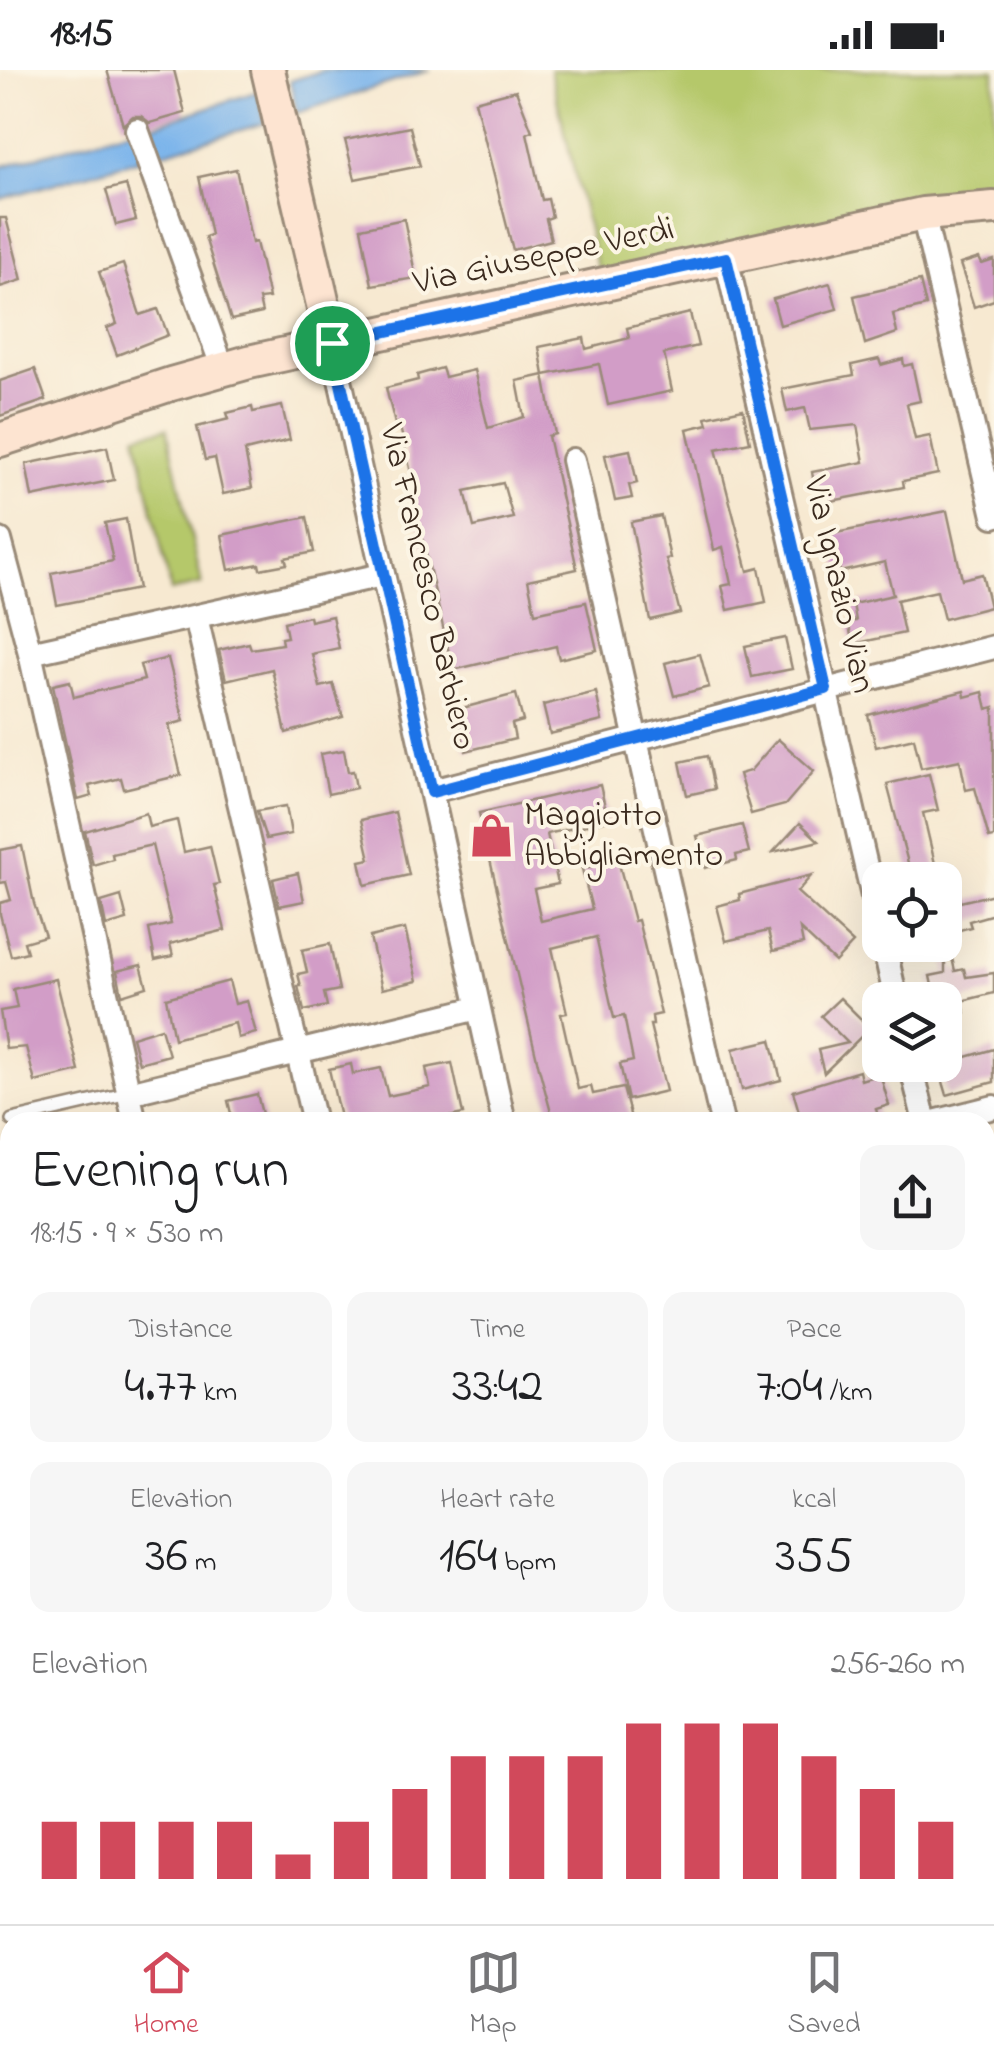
<!DOCTYPE html>
<html lang="en">
<head>
<meta charset="utf-8">
<style>
	body { margin:0; font-family:"Indie Flower",sans-serif; background:#f6f6f6; color:#202124; height:100vh; display:flex; flex-direction:column; font-size:38px; white-space:nowrap }
	* { box-sizing:border-box; margin:0 }
	p { font-size:32px; color:#757577 }
	.icon { flex:none; width:55px; height:55px; fill:none; stroke:currentColor; stroke-width:2; stroke-linecap:round; stroke-linejoin:round }
	.map { position:relative; flex:1; overflow:hidden }
	.panel { position:absolute; left:0px; top:1042px; width:995px; height:812px; display:flex; flex-direction:column; background:#fff; border-radius:30px 30px 0 0; box-shadow:0 10px 40px #0002 }
	.panel>* { flex:none }
	.tools { position:absolute; left:862px; top:792px; display:grid; gap:20px }
	.tools a { display:grid; place-items:center; width:100px; height:100px; border-radius:20px; background:#fff; box-shadow:0 10px 40px #0002; font-size:50px }
	.pin { position:absolute; display:grid; place-items:center; width:85px; height:85px; color:#fff; margin:-42px; border:5px solid #fff; border-radius:50%; box-shadow:0 2px 10px #0007 }
	.round { display:grid; place-items:center; flex:none; width:105px; height:105px; border-radius:20px; background:#f6f6f6 }
	.headline { display:flex; align-items:center; justify-content:space-between; height:170px; padding:0 30px }
	h1 { font-size:55px; font-weight:600; line-height:75px }
	.stats { display:grid; grid-template-columns:repeat(3,1fr); gap:15px; height:170px; padding:10px 30px }
	.stats div { display:grid; align-content:center; border-radius:20px; background:#f6f6f6; text-align:center }
	.stats b { font-size:50px; font-weight:600 }
	.stats small { font-size:28px; font-weight:400 }
	.stats p { font-size:28px }
	.chart { height:280px; padding:20px 30px }
	.chart p { display:flex; justify-content:space-between }
	.chart svg { width:100%; height:180px; margin-top:10px; stroke:#d1495b; stroke-width:6 }
	.status { display:flex; justify-content:space-between; align-items:center; height:70px; padding:0 50px; background:#fff; direction:ltr }
	.status svg { height:28px; fill:currentColor }
	.dock { display:flex; justify-content:space-around; align-items:center; height:140px; border-top:2px solid #e0e0e0; background:#fff; font-size:28px; color:#757577 }
	.dock a { display:grid; justify-items:center; gap:5px }
	.dock .selected { color:#d1495b }
	.map>svg:first-child { display:block }
	.green { fill:#b5c86b; stroke:#787944; stroke-width:2.5 }
	.water { fill:#7ab4eb; stroke:#5a6f84; stroke-width:2.5 }
	.building { fill:#d29dc7; fill-rule:evenodd }
	.lines { fill:none; stroke-linecap:round; stroke-linejoin:round }
	.lane-casing { stroke:#998a78; stroke-width:16 }
	.street-casing { stroke:#998a78; stroke-width:28 }
	.secondary-casing { stroke:#998a78; stroke-width:38 }
	.primary-casing { stroke:#998a78; stroke-width:40 }
	.path { stroke:#998a78; stroke-width:4; stroke-dasharray:2.5 8; stroke-linecap:butt }
	.lane { stroke:#fff; stroke-width:11 }
	.street { stroke:#fff; stroke-width:22 }
	.secondary { stroke:#fde4d1; stroke-width:32 }
	.primary { stroke:#fbbb8d; stroke-width:35 }
	.route-casing { stroke:#fff; stroke-width:20 }
	.route { stroke:#1a73e8; stroke-width:12 }
	.labels { text-anchor:middle; dominant-baseline:central; stroke-width:8; stroke-linejoin:round; paint-order:stroke }
	.street-label { font-size:35px; fill:#3b2a1e; stroke:#fcf5e5 }
	.poi-label { font-size:35px; fill:#3b2a1e; stroke:#fcf5e5; text-anchor:start }
</style>
</head>
<body>
<div class="status"><b>18:15</b><svg viewBox="0 0 49 12"><path d="M0 12V9h3v3zM5 12V6h3v6zM10 12V3h3v9zM15 12V0h3v12zM26 1h20v11H26zM47 4h2v5h-2z"/></svg></div>
<div class="map">
<svg width="994" height="1854" viewBox="0 0 994 1854">
	<rect width="100%" height="100%" fill="#fcf5e5"/>
	<filter id="ink" filterUnits="userSpaceOnUse"><feTurbulence type="fractalNoise" baseFrequency=".01" numOctaves="2"/><feDisplacementMap in="SourceGraphic" scale="20" xChannelSelector="R" yChannelSelector="G"/><feConvolveMatrix kernelMatrix="1 2 1 2 8 2 1 2 1" color-interpolation-filters="sRGB"/></filter>
	<filter id="wash" filterUnits="userSpaceOnUse"><feTurbulence type="fractalNoise" baseFrequency=".0048" numOctaves="4" result="noise"/><feDisplacementMap in="SourceGraphic" scale="40" xChannelSelector="R" yChannelSelector="G"/><feGaussianBlur stdDeviation="2.25" result="paint"/><feColorMatrix in="noise" values="0 0 0 0 0 0 0 0 0 0 0 0 0 0 0 0 0 1.4 0 .05"/><feComposite in="paint" operator="in"/></filter>
	<g filter="url(#wash)">
		<rect width="100%" height="100%" fill="#f7e9d1"/>
		<g class="green">
			<polygon points="550,0 994,0 994,129 599,205"/>
			<polygon points="167,358 202,514 171,521 136,365"/>
		</g>
		<g class="water">
			<polygon points="324,0 430,0 297,43 290,11"/>
			<polygon points="259,21 265,53 0,129 0,97 131,59 148,57"/>
		</g>
		<g id="blocks">
			<g class="building">
				<polygon points="107,0 174,0 185,43 150,53 141,46 133,46 123,55"/>
				<polygon points="516,20 532,61 527,63 542,130 548,129 552,147 546,149 551,170 513,180 475,31"/>
				<polygon points="410,57 420,96 355,109 345,70"/>
				<polygon points="236,99 252,173 256,172 269,228 259,229 262,243 231,250 205,167 211,165 199,107"/>
				<polygon points="126,115 136,150 116,155 106,120"/>
				<polygon points="0,148 6,148 22,210 0,217"/>
				<polygon points="404,149 416,208 372,215 361,158"/>
				<polygon points="979,188 982,194 994,190 994,230 974,237 960,194"/>
				<polygon points="123,194 140,245 158,239 168,265 117,285 107,258 117,254 99,202"/>
				<polygon points="920,211 926,236 893,244 897,263 865,274 854,226"/>
				<polygon points="830,213 837,239 780,255 773,229"/>
				<polygon points="690,243 698,276 664,284 672,321 608,335 599,294 544,305 539,277 584,268 586,279 629,268 627,258"/>
				<polygon points="879,289 881,295 903,289 904,296 912,294 920,331 907,334 915,369 930,366 938,404 903,411 904,417 826,432 823,418 815,419 812,402 864,392 857,355 810,360 805,338 787,342 782,319 854,305 852,295"/>
				<path d="M442,298L445,307L474,300L488,358L524,347L517,311L544,305L555,364L548,366L577,499L528,510L535,543L586,532L597,580L559,589L556,576L453,600L412,424L416,423L399,353L395,354L386,318L418,310L417,305ZM503,413L513,448L474,457L465,421Z"/>
				<polygon points="35,299 46,330 0,346 0,311"/>
				<polygon points="282,336 290,370 245,381 252,418 223,424 215,388 205,390 197,357 229,349 227,343 252,337 253,342"/>
				<polygon points="743,339 750,372 716,379 748,501 759,498 766,532 728,540 722,516 731,514 723,477 714,480 687,359 708,354 706,347"/>
				<polygon points="107,377 114,410 32,427 26,394"/>
				<polygon points="630,380 637,413 629,415 632,428 615,431 605,385"/>
				<polygon points="947,441 962,509 982,504 990,537 944,549 937,521 897,530 904,563 853,574 848,552 856,551 853,534 893,525 885,492 840,502 831,464"/>
				<polygon points="661,446 670,488 666,489 680,543 650,550 631,452"/>
				<polygon points="307,447 314,482 285,488 287,494 260,499 259,494 229,500 222,465"/>
				<polygon points="126,449 138,519 57,535 51,503 113,491 105,453"/>
				<polygon points="309,546 310,551 332,546 339,578 312,584 320,617 333,614 343,647 286,663 272,599 226,610 219,580 249,573 251,579 282,574 281,568 287,567 284,552"/>
				<polygon points="785,568 792,599 752,607 745,576"/>
				<polygon points="700,584 709,617 674,626 665,593"/>
				<polygon points="168,588 184,651 169,655 181,705 124,719 121,708 89,716 92,726 78,730 53,615 70,611 74,627 144,610 140,595"/>
				<polygon points="964,621 965,627 983,622 987,639 994,637 994,767 989,768 975,718 966,720 960,690 921,698 914,668 876,677 868,645"/>
				<polygon points="596,622 602,651 550,664 543,635"/>
				<polygon points="516,624 523,651 512,654 515,669 466,681 455,640"/>
				<polygon points="778,669 814,701 785,735 751,744 739,704 750,701"/>
				<polygon points="344,680 348,702 353,701 356,718 328,724 320,684"/>
				<polygon points="707,686 714,719 687,725 680,692"/>
				<polygon points="929,704 938,740 923,743 936,798 911,804 887,714"/>
				<polygon points="600,715 608,750 547,764 558,814 534,819 541,851 592,839 582,799 618,790 634,851 638,850 661,944 652,946 653,955 650,955 666,1021 628,1030 620,994 633,991 624,946 614,948 596,867 552,878 567,943 561,944 578,1019 591,1016 593,1024 623,1018 632,1052 560,1052 559,1048 553,1050 539,998 479,743"/>
				<polygon points="286,736 291,764 266,769 257,741"/>
				<polygon points="395,742 409,805 365,815 360,791 370,789 361,750"/>
				<polygon points="146,743 149,757 177,750 184,782 210,776 219,814 214,815 225,860 170,874 173,886 155,890 149,859 171,854 152,775 112,784 113,789 93,795 85,761"/>
				<polygon points="800,753 819,771 773,782"/>
				<polygon points="742,755 749,782 736,785 737,790 705,798 697,766"/>
				<polygon points="22,776 34,834 45,866 24,872 27,882 11,886 0,844 0,833 11,830 6,812 0,813 0,780"/>
				<polygon points="952,798 960,832 994,824 994,844 969,851 971,857 945,864 945,799"/>
				<polygon points="298,803 304,831 279,836 273,809"/>
				<polygon points="812,805 797,822 853,873 835,892 800,859 803,874 773,881 768,861 726,871 717,836 740,830 739,824"/>
				<polygon points="121,826 127,850 106,856 101,832"/>
				<polygon points="405,859 417,911 382,919 370,867"/>
				<polygon points="330,874 339,920 324,923 327,936 304,941 298,916 301,916 298,904 307,902 302,880"/>
				<polygon points="952,888 955,901 964,899 966,907 994,903 994,923 962,931 965,943 945,947 945,930 935,930 930,906 945,903 945,889"/>
				<polygon points="141,895 147,917 122,925 117,901"/>
				<polygon points="56,909 79,1001 35,1012 26,977 6,979 0,941 17,938 13,919"/>
				<polygon points="229,911 235,934 247,931 256,963 238,968 235,953 174,969 166,928"/>
				<polygon points="840,928 870,958 824,1003 818,980 848,973 821,946"/>
				<polygon points="161,958 169,985 139,993 132,967"/>
				<polygon points="771,970 781,1010 742,1020 733,979"/>
				<polygon points="994,979 994,1012 947,1025 938,995"/>
				<polygon points="452,993 463,1044 425,1052 341,1052 329,999 351,994 353,1004 381,998 388,1026 430,1017 426,998"/>
				<polygon points="859,1001 861,1010 880,1004 889,1035 876,1039 878,1046 855,1052 802,1052 793,1021"/>
				<polygon points="257,1024 264,1052 233,1052 228,1031"/>
			</g>
		</g>
	</g>
	<g filter="url(#ink)">
		<use href="#blocks" fill-opacity="0" stroke="#998a78" stroke-width="2.5"/>
		<g class="lines">
			<defs>
				<polyline id="lane" points="12,1050 129,1023"/>
				<g id="street">
					<polyline points="137,60 223,299"/>
					<polyline points="923,144 994,446"/>
					<polyline points="726,188 880,857"/>
					<polyline points="332,273 504,1052"/>
					<polyline points="573,390 722,1052"/>
					<polyline points="0,470 30,583 135,1052"/>
					<polyline points="196,547 314,1052"/>
					<polyline points="30,583 382,505"/>
					<polyline points="432,721 994,577"/>
					<polyline points="884,875 896,930"/>
					<polyline points="911,995 925,1052"/>
					<polyline points="129,1023 478,938"/>
					<polyline points="934,1052 994,1037"/>
					<polyline points="0,1099 10,1127"/>
					<polyline points="0,1294 10,1291"/>
					<polyline points="985,1331 994,1371"/>
					<polyline points="985,1463 994,1460"/>
					<polyline points="0,1492 10,1489"/>
					<polyline points="0,1699 10,1696"/>
					<polyline points="84,1845 87,1854"/>
					<polyline points="315,1845 317,1854"/>
					<polyline points="501,1845 503,1854"/>
					<polyline points="687,1845 689,1854"/>
					<polyline points="823,1854 826,1845"/>
				</g>
				<g id="secondary">
					<polyline points="268,0 332,273"/>
					<polyline points="0,370 171,314 249,292 923,144 994,138"/>
				</g>
				<g id="primary">
					<polyline points="985,1788 994,1786"/>
					<polyline points="721,1854 759,1845"/>
				</g>
			</defs>
			<use href="#lane" class="lane-casing"/>
			<use href="#street" class="street-casing"/>
			<use href="#secondary" class="secondary-casing"/>
			<use href="#primary" class="primary-casing"/>
			<g class="path">
				<polyline points="0,1370 10,1411"/>
				<polyline points="637,1854 665,1847"/>
			</g>
			<use href="#lane" class="lane"/>
			<use href="#street" class="street"/>
			<use href="#secondary" class="secondary"/>
			<use href="#primary" class="primary"/>
		</g>
	</g>
	<g class="lines" filter="url(#ink)">
		<defs>
			<polygon id="route" points="726,188 826,619 432,722 332,273"/>
		</defs>
		<use href="#route" class="route-casing"/>
		<use href="#route" class="route"/>
	</g>
	<defs>
		<symbol id="shop-bare" viewBox="-9 -9 18 18"><path d="M-5-2.5h2.3a2.7 3.5 0 0 1 5.4 0H5L5.5 6h-11ZM-1.5-2.5h3a1.5 2.3 0 0 0-3 0Z" fill="#d1495b" stroke="#fcf5e5" stroke-width="2.5" paint-order="stroke"/></symbol>
	</defs>
	<g fill-rule="evenodd">
		<use href="#shop-bare" x="460" y="734" width="63" height="63"/>
	</g>
	<g class="labels">
		<g class="street-label">
			<text transform="translate(544 187) rotate(-12)">Via Giuseppe Verdi</text>
			<text transform="translate(838 515) rotate(77)">Via Ignazio Vian</text>
			<text transform="translate(427 517) rotate(77)">Via Francesco Barbiero</text>
		</g>
		<g class="poi-label">
			<text x="524" y="746">Maggiotto<tspan x="524" dy="40">Abbigliamento</tspan></text>
		</g>
	</g>
</svg>
<div class="tools">
<a><svg class="icon" aria-label="locate" viewBox="0 0 24 24"><circle cx="12" cy="12" r="6"/><path d="M12 2v4M12 18v4M2 12h4M18 12h4"/></svg></a>
<a><svg class="icon" aria-label="layers" viewBox="0 0 24 24"><path d="M12 4l9 5-9 5-9-5zM3 14l9 5 9-5"/></svg></a>
</div>
<div class="pin" style="left:332px;top:273px;background:#1e9e55"><svg class="icon" aria-label="arrive" viewBox="0 0 24 24"><path d="M6 21V4h12l-3 4 3 4H6"/></svg></div>
<section class="panel">
<div class="headline"><div><h1>Evening run</h1><p>18:15 · 9 × 530 m</p></div><a class="round"><svg class="icon" aria-label="share" viewBox="0 0 24 24"><path d="M12 15V3M7 8l5-5 5 5M5 13v7h14v-7"/></svg></a></div>
<div class="stats">
<div><p>Distance</p><b>4.77<small> km</small></b></div>
<div><p>Time</p><b>33:42</b></div>
<div><p>Pace</p><b>7:04<small> /km</small></b></div>
</div>
<div class="stats">
<div><p>Elevation</p><b>36<small> m</small></b></div>
<div><p>Heart rate</p><b>164<small> bpm</small></b></div>
<div><p>kcal</p><b>355</b></div>
</div>
<div class="chart"><p><span>Elevation</span>256–260 m</p>
<svg viewBox="0 0 160 44" preserveAspectRatio="none"><path d="M5 44V30M15 44V30M25 44V30M35 44V30M45 44V38M55 44V30M65 44V22M75 44V14M85 44V14M95 44V14M105 44V6M115 44V6M125 44V6M135 44V14M145 44V22M155 44V30"/></svg>
</div>
</section>
</div>
<nav class="dock">
<a class="selected"><svg class="icon" aria-label="home" viewBox="0 0 24 24"><path d="M3 11l9-7 9 7M6 9v11h12V9"/></svg>Home</a>
<a><svg class="icon" aria-label="map" viewBox="0 0 24 24"><path d="M3 6l6-2 6 2 6-2v14l-6 2-6-2-6 2zM9 4v14M15 6v14"/></svg>Map</a>
<a><svg class="icon" aria-label="saved" viewBox="0 0 24 24"><path d="M7 4h10v16l-5-4-5 4z"/></svg>Saved</a>
</nav>
</body>
</html>
